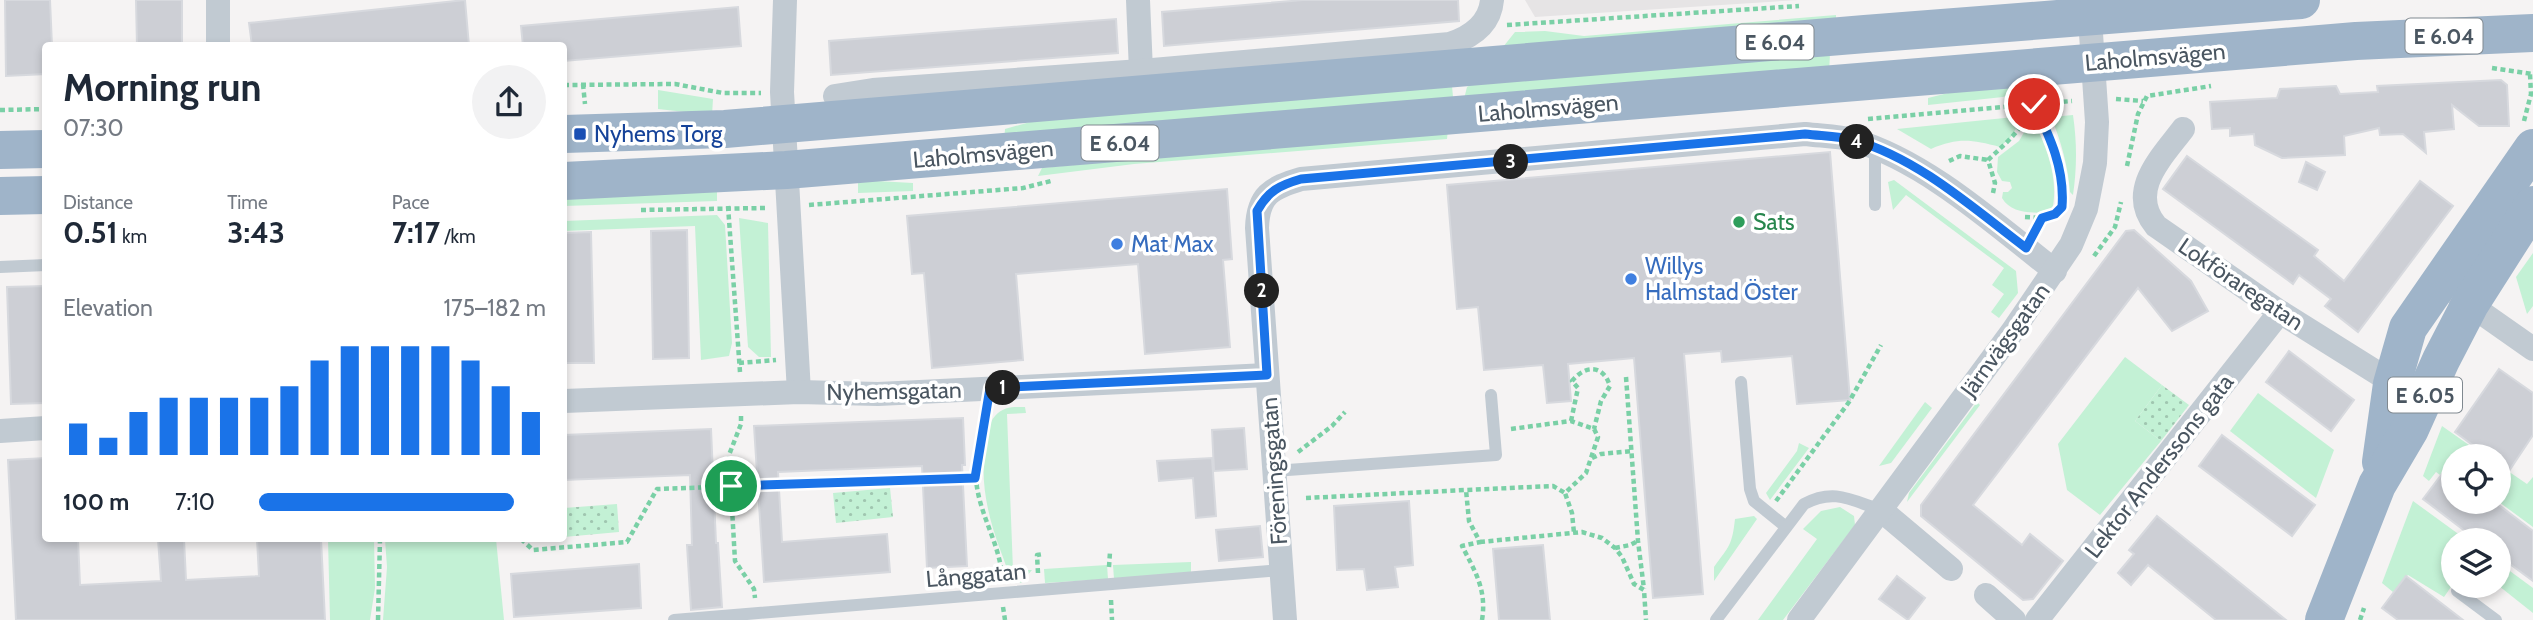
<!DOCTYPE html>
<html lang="en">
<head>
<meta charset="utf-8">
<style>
	body { margin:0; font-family:Cabin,sans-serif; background:#f2f2f3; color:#1f2937; height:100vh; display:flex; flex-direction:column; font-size:26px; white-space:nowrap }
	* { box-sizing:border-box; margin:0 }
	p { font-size:23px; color:#747a83 }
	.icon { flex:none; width:38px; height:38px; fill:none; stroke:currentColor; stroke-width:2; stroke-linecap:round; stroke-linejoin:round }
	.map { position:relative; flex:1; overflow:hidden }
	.details { position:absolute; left:42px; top:42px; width:525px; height:500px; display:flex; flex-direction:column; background:#fff; border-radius:7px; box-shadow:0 4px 10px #0003 }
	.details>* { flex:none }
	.controls { position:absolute; left:2441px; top:444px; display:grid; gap:14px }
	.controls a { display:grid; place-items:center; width:70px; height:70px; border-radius:50%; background:#fff; box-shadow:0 4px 10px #0003; font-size:35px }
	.pin { position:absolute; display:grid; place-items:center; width:60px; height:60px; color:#fff; margin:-30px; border:4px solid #fff; border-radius:50%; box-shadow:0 2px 7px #0007 }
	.km { position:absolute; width:35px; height:35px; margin:-18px; border-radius:50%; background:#222; color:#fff; font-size:19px; line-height:35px; text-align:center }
	.round { display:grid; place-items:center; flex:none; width:74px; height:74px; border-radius:37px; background:#f2f2f3 }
	.overview { display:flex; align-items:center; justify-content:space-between; height:119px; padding:0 21px }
	h1 { font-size:38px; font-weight:800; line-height:52px }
	.figures { display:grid; grid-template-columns:repeat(3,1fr); gap:10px; height:119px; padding:7px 21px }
	.figures div { display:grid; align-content:center }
	.figures b { font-size:30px; font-weight:800 }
	.figures small { font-size:19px; font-weight:400 }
	.figures p { font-size:19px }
	.chart { height:196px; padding:14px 21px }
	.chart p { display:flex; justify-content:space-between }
	.chart svg { width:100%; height:126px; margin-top:7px; stroke:#1a73e8; stroke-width:6 }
	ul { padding:0 21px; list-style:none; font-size:23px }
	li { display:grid; grid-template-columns:112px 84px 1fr; align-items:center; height:52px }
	li i { height:18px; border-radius:9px; background:#1a73e8 }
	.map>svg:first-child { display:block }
	.education { fill:#e6e4e5 }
	.grass { fill:#c3f1d5 }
	.park { fill:url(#park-dots) }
	.building { fill:#cdcfd5; stroke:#d7d9de; stroke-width:2 }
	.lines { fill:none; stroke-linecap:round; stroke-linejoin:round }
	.path { stroke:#7ad0a6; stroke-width:4.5; stroke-dasharray:5 3.5; stroke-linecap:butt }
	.service { stroke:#c1cad2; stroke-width:12 }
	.minor { stroke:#c1cad2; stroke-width:24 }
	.trunk { stroke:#9fb4c9; stroke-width:38 }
	.route-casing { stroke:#fff; stroke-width:14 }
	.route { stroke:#1a73e8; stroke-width:9 }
	.transit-dot { fill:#1a4fb4; stroke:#fff; stroke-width:2.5 }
	.leisure-dot { fill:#2e9e5b; stroke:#fff; stroke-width:2.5 }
	.shop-dot { fill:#3f7fe0; stroke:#fff; stroke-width:2.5 }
	.labels { text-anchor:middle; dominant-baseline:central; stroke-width:7; stroke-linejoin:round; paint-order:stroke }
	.shield { fill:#fff; stroke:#808990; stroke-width:2 }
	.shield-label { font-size:21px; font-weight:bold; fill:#4a5661 }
	.street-label { font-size:23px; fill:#4a5661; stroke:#fff }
	.transit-label { font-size:23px; fill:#164399; stroke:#fff; text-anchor:start }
	.leisure-label { font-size:23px; fill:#27864d; stroke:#fff; text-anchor:start }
	.shop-label { font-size:23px; fill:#366cbe; stroke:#fff; text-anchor:start }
</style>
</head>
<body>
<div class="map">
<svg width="2533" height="620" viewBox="0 0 2533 620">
	<defs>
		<pattern id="park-dots" width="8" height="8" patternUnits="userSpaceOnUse" patternTransform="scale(1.75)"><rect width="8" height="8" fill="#c3f1d5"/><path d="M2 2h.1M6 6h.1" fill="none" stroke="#a0c6b0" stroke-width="1.8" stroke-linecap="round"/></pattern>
	</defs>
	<rect width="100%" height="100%" fill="#f5f3f3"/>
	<polygon class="education" points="1525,0 1798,0 1535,17"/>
	<g class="grass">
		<polygon points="1836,15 1836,19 1503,47 1515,32 1545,31 1584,36"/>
		<polygon points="1830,54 1829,73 1463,103 1467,87 1474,83"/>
		<polygon points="2021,83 2014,92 2003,97 1928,105 1928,98 1976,86"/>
		<polygon points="1452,86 1453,97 1004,142 1005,129 1037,120"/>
		<polygon points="658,90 713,99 712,115 658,109"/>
		<path d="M2073,115C2077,143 2077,167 2073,195L2070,192C2068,166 2061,141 2051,117Z"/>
		<path d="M2024,116L2010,138L2000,147C1972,140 1959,137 1931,149L1897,129Z"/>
		<path d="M2034,121C2048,151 2059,179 2052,212C2035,213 2012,215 2002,198L2003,192H2008L2012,188L2010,182L2002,181L1997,172L1998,157L2019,141L2030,122Z"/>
		<polygon points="1448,129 1447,139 1134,164 1038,176 1042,168"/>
		<polygon points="858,180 913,183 913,191 858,193"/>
		<polygon points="1894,180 2016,271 2018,293 1999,318 1991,312 2004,294 1992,285 2004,268 1906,195 1893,210 1888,182"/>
		<polygon points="717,190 717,201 564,206 564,195"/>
		<polygon points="717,215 725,225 732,343 729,356 701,360 695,226 564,231 564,221"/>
		<polygon points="739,218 768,223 771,357 759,357 748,347"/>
		<polygon points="2533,253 2533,306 2527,314 2516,277"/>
		<polygon points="2125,357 2162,385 2135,421 2161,441 2100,515 2067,490 2058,444"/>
		<polygon points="2258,393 2334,450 2316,498 2230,431"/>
		<polygon points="1925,402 1932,408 1891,463 1879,466"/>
		<polygon points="1977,402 1980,405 1907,502 1909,493"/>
		<path d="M1025,407L1026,413L1007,414L1013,570H1032L1021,583C1008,578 1006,564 1001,552C988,517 980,484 985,446C987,437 988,423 995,416C1004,406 1013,407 1025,407Z"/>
		<polygon points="2442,426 2486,457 2454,457 2453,470 2447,465 2440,475 2436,472 2429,481 2423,476"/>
		<polygon points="1799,443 1809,448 1770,500 1766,493 1797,451"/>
		<polygon points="2499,465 2527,484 2533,477 2533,527 2499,502"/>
		<polygon points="2413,501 2468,541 2454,541 2453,584 2444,597 2408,575 2393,592 2382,583"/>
		<polygon points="1840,507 1854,516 1855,525 1783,620 1758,620 1817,539 1803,529 1821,511"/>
		<path d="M1754,516L1757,519L1714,581V567C1729,546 1732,546 1735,519Z"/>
		<polygon points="328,539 374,539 375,588 370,620 330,620"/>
		<polygon points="385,539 496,539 504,620 383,620 387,567"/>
		<polygon points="1191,562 1191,572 1114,579 1113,565"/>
		<polygon points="2499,563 2533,588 2533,613 2499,586"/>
		<polygon points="1107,565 1108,579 1045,583 1044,569"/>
	</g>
	<g class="park">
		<polygon points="2162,385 2189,405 2161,441 2135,421"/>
		<polygon points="890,488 893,517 836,523 833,493"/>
		<polygon points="617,504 619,532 564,537 564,508"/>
	</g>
	<g class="building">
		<polygon points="5,0 50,0 52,46 46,46 46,74 6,76"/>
		<polygon points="136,0 182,0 182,46 137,46"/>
		<polygon points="465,0 469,46 252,46 249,23"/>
		<polygon points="1303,0 1458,0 1459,21 1164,46 1162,12"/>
		<polygon points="738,7 741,46 564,61 564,46 523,46 521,26"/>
		<polygon points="1116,19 1118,53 831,75 829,41"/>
		<polygon points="2501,80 2507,85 2509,126 2479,126 2452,105 2454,129 2424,132 2426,153 2403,134 2380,135 2379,128 2344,136 2345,155 2282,158 2255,145 2254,134 2230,136 2230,128 2212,129 2210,102 2277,98 2280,89 2336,86 2340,94 2378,92 2377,86"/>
		<polygon points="1830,152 1850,400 1797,404 1792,356 1722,362 1721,351 1684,354 1703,594 1653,598 1634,358 1568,364 1571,401 1547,403 1543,365 1484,370 1478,307 1457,309 1447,185"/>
		<polygon points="2187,156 2318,250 2314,256 2344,281 2420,181 2453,206 2358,332 2325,306 2331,299 2299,275 2293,284 2163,189"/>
		<polygon points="2306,162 2325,172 2317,190 2299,182"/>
		<polygon points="1227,189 1232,259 1223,260 1230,347 1145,354 1138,264 1016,274 1023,360 932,368 924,273 912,274 907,216"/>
		<polygon points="687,230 689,358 653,359 651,231"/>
		<polygon points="2134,230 2191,281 2208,311 2172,331 2138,288 1973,505 2022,545 2030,534 2063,561 2033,599 2023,600 1921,516 1921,505 2126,231"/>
		<polygon points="591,232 594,363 564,363 564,233"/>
		<polygon points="46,286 46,403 11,404 7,287"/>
		<polygon points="2289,351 2354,400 2331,431 2266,382"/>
		<polygon points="2499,369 2533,393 2533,435 2509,471 2499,464 2499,457 2489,457 2455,432"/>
		<polygon points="963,418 965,465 962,465 967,566 927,568 922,466 778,472 782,542 887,534 890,572 764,582 754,426"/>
		<polygon points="1244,428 1247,469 1214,471 1212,430"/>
		<polygon points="711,429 716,543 718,543 722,607 691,610 687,545 692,545 690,475 564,480 564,435"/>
		<polygon points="2222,435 2315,505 2292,536 2199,466"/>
		<polygon points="46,458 46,539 78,539 80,585 161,581 158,539 184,539 186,580 259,576 257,539 321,539 325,620 16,620 8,460"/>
		<polygon points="1212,458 1216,516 1196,518 1193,478 1159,481 1157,461"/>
		<polygon points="2454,458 2454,502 2495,502 2533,531 2533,581 2499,556 2499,541 2478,541 2423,499"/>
		<polygon points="1409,501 1413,565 1395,567 1398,587 1367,590 1364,569 1337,570 1334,506"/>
		<polygon points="2157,516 2286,620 2216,620 2148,565 2131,585 2118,573 2134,554 2129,550"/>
		<polygon points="1260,526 1263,557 1219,561 1216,530"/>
		<polygon points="1543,545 1550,620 1499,620 1493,549"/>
		<polygon points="639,564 641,608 514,617 511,574"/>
		<polygon points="1897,576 1925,598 1908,620 1879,599"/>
		<polygon points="2406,576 2463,620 2398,620 2382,608"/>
	</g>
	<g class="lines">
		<g class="path">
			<polyline points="1507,25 1799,6"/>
			<polyline points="2492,68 2533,74"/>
			<polyline points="583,84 585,104"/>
			<polyline points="564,85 675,84 723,93 761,93"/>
			<polyline points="2116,99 2143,101"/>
			<polyline points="2033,102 2060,167 2063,192"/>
			<polyline points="0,110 46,109"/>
			<polyline points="1868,119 2072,101"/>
			<polyline points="2524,121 2531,94 2530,74"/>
			<polyline points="1949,161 1960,156 1988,160"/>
			<polyline points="2127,166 2138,114 2147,96 2211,86"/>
			<path d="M1993,193L1995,183L1988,160C2007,142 2023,129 2033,105"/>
			<polyline points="809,205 1023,188 1051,181"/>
			<polyline points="728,206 740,372"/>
			<polyline points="641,210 765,208"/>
			<polyline points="2025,217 2042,218"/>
			<polyline points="2037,230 2042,218 2055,214 2059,210"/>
			<polyline points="2094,256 2115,227 2121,202"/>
			<polyline points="739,363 776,360"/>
			<polyline points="1626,377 1638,541 1644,589"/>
			<path d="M987,409C983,429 974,459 976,478C978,513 1000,543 1002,577"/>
			<polyline points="741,416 741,424 729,455 735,561 754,589 755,598"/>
			<path d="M1571,421L1578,388L1572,381C1585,365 1603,364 1610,386L1601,401L1594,429"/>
			<polyline points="1511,429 1571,421 1594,429 1598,437 1586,473 1565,493 1572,513 1574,533"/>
			<polyline points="1298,452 1332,426 1345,412"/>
			<polyline points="1592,458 1601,454 1632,451"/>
			<polyline points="1306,498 1466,490"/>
			<polyline points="1776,501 1849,402 1881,345"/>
			<polyline points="521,539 533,550 627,542 657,489 976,478"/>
			<polyline points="1480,542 1582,532 1602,538 1615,548 1622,557 1634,584 1644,590 1646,620"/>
			<polyline points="1615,548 1630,545 1638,541"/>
			<polyline points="1109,567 1110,552"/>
			<polyline points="1038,573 1037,555 1043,554"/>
			<polyline points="1111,600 1112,620"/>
			<polyline points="1003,607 1005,620"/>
			<polyline points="378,620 380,539"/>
			<path d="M1482,620C1487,590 1475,571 1462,546L1480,542L1469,521L1466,490L1553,486L1565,493"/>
			<polyline points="2360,620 2364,608"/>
		</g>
		<g class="service">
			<polyline points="1875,148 1875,205"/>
			<polyline points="0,267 46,265"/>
			<polyline points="1741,382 1750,489 1754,501 1786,527"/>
			<polyline points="1274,471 1496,455 1491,395"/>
			<polyline points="2457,591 2496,620"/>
			<polyline points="674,620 1282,570"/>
			<path d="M1716,620L1804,504C1834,488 1851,500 1881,510"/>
		</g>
		<g class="minor">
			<polyline points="218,0 218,46"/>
			<polyline points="785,0 782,92 799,392"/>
			<polyline points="1138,0 1141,71"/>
			<path d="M835,96L873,90L1141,71L1450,44C1471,37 1490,24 1492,0"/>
			<path d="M2183,129C2161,158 2127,191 2156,226L2280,312L2403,389"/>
			<polyline points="2459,297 2533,349"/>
			<polyline points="564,401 799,392 878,394 1267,375"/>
			<polyline points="0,431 46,428"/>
			<polyline points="1881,510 1951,569"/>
			<polyline points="1986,595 2014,620"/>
			<path d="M1285,620L1257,228C1258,195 1271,188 1301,179L1805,134C1821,136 1838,136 1853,140C1926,161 1996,225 2055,271"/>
			<polyline points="1799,620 2012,332 2071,245 2086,209 2095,163 2097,122 2089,4"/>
			<polyline points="2037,620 2280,312"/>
		</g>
		<g class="trunk">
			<polyline points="564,134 725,129 1865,34 2301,0"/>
			<polyline points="0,150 46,149"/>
			<polyline points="564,181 786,170 2356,41 2533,33"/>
			<polyline points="0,196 46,195"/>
			<polyline points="2381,462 2392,384 2408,328 2533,148"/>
			<polyline points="2324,620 2377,485 2410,429 2441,360 2470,304 2533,205"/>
		</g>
	</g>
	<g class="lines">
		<defs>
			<path id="route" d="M731,486L975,478L990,388L1267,375L1257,211C1268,191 1280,185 1301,179L1805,134C1821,136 1838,136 1854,140C1919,159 1973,208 2026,248L2042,218L2055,214L2062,207C2065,169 2050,137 2034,104"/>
		</defs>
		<use href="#route" class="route-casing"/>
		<use href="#route" class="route"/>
	</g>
	<rect class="transit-dot" x="573" y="127" width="14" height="14" rx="3.5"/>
	<circle class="leisure-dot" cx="1739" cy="222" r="7"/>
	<g class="shop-dot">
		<circle cx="1117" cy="244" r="7"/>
		<circle cx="1631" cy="279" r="7"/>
	</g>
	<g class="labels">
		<g class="shield">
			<rect x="2405.5" y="18.5" width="77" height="35" rx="5"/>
			<rect x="1736.5" y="24.5" width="77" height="35" rx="5"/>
			<rect x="1081.5" y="125.5" width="77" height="35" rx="5"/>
			<rect x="2388" y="377.5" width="74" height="35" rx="5"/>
		</g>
		<g class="shield-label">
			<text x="2444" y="36">E 6.04</text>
			<text x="1775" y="42">E 6.04</text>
			<text x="1120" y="143">E 6.04</text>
			<text x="2425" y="395">E 6.05</text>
		</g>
		<g class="street-label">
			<text transform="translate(2155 57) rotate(-5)">Laholmsvägen</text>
			<text transform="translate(1548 108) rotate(-5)">Laholmsvägen</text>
			<text transform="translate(983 154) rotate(-5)">Laholmsvägen</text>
			<text transform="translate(2241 284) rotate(34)">Lokföraregatan</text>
			<text transform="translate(2005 340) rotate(-54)">Järnvägsgatan</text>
			<text transform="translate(894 391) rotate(-1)">Nyhemsgatan</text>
			<text transform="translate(2159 466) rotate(-52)">Lektor Anderssons gata</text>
			<text transform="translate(1274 471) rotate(-94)">Föreningsgatan</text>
			<text transform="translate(976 575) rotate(-5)">Långgatan</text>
		</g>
		<g class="transit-label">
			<text x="594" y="134">Nyhems Torg</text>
		</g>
		<g class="leisure-label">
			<text x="1753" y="222">Sats</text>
		</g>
		<g class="shop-label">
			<text x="1131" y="244">Mat Max</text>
			<text x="1645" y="266">Willys<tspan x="1645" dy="26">Halmstad Öster</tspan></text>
		</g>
	</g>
</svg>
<div class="controls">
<a><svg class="icon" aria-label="locate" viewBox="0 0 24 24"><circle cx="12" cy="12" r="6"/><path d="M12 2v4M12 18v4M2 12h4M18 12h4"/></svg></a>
<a><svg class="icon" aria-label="layers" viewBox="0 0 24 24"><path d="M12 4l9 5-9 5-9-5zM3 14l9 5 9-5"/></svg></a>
</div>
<div class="pin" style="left:731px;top:486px;background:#1e9e55"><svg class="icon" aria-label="arrive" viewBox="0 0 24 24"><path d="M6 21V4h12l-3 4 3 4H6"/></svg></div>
<div class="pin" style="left:2034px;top:104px;background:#d93025"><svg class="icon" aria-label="check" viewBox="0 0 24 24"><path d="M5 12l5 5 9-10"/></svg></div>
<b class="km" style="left:1003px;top:388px">1</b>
<b class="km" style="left:1262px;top:291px">2</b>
<b class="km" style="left:1511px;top:162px">3</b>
<b class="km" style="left:1857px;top:142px">4</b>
<section class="details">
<div class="overview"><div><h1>Morning run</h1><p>07:30</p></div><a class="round"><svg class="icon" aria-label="share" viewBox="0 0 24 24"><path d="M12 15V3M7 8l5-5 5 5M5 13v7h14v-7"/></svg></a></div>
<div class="figures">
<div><p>Distance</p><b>0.51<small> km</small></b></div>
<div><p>Time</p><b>3:43</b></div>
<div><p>Pace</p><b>7:17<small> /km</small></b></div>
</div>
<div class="chart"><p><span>Elevation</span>175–182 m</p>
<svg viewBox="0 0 160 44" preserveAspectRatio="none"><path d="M5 44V33M15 44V38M25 44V29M35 44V24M45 44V24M55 44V24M65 44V24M75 44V20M85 44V11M95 44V6M105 44V6M115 44V6M125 44V6M135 44V11M145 44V20M155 44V29"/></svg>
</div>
<ul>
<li><b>100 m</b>7:10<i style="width:89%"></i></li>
</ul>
</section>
</div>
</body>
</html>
